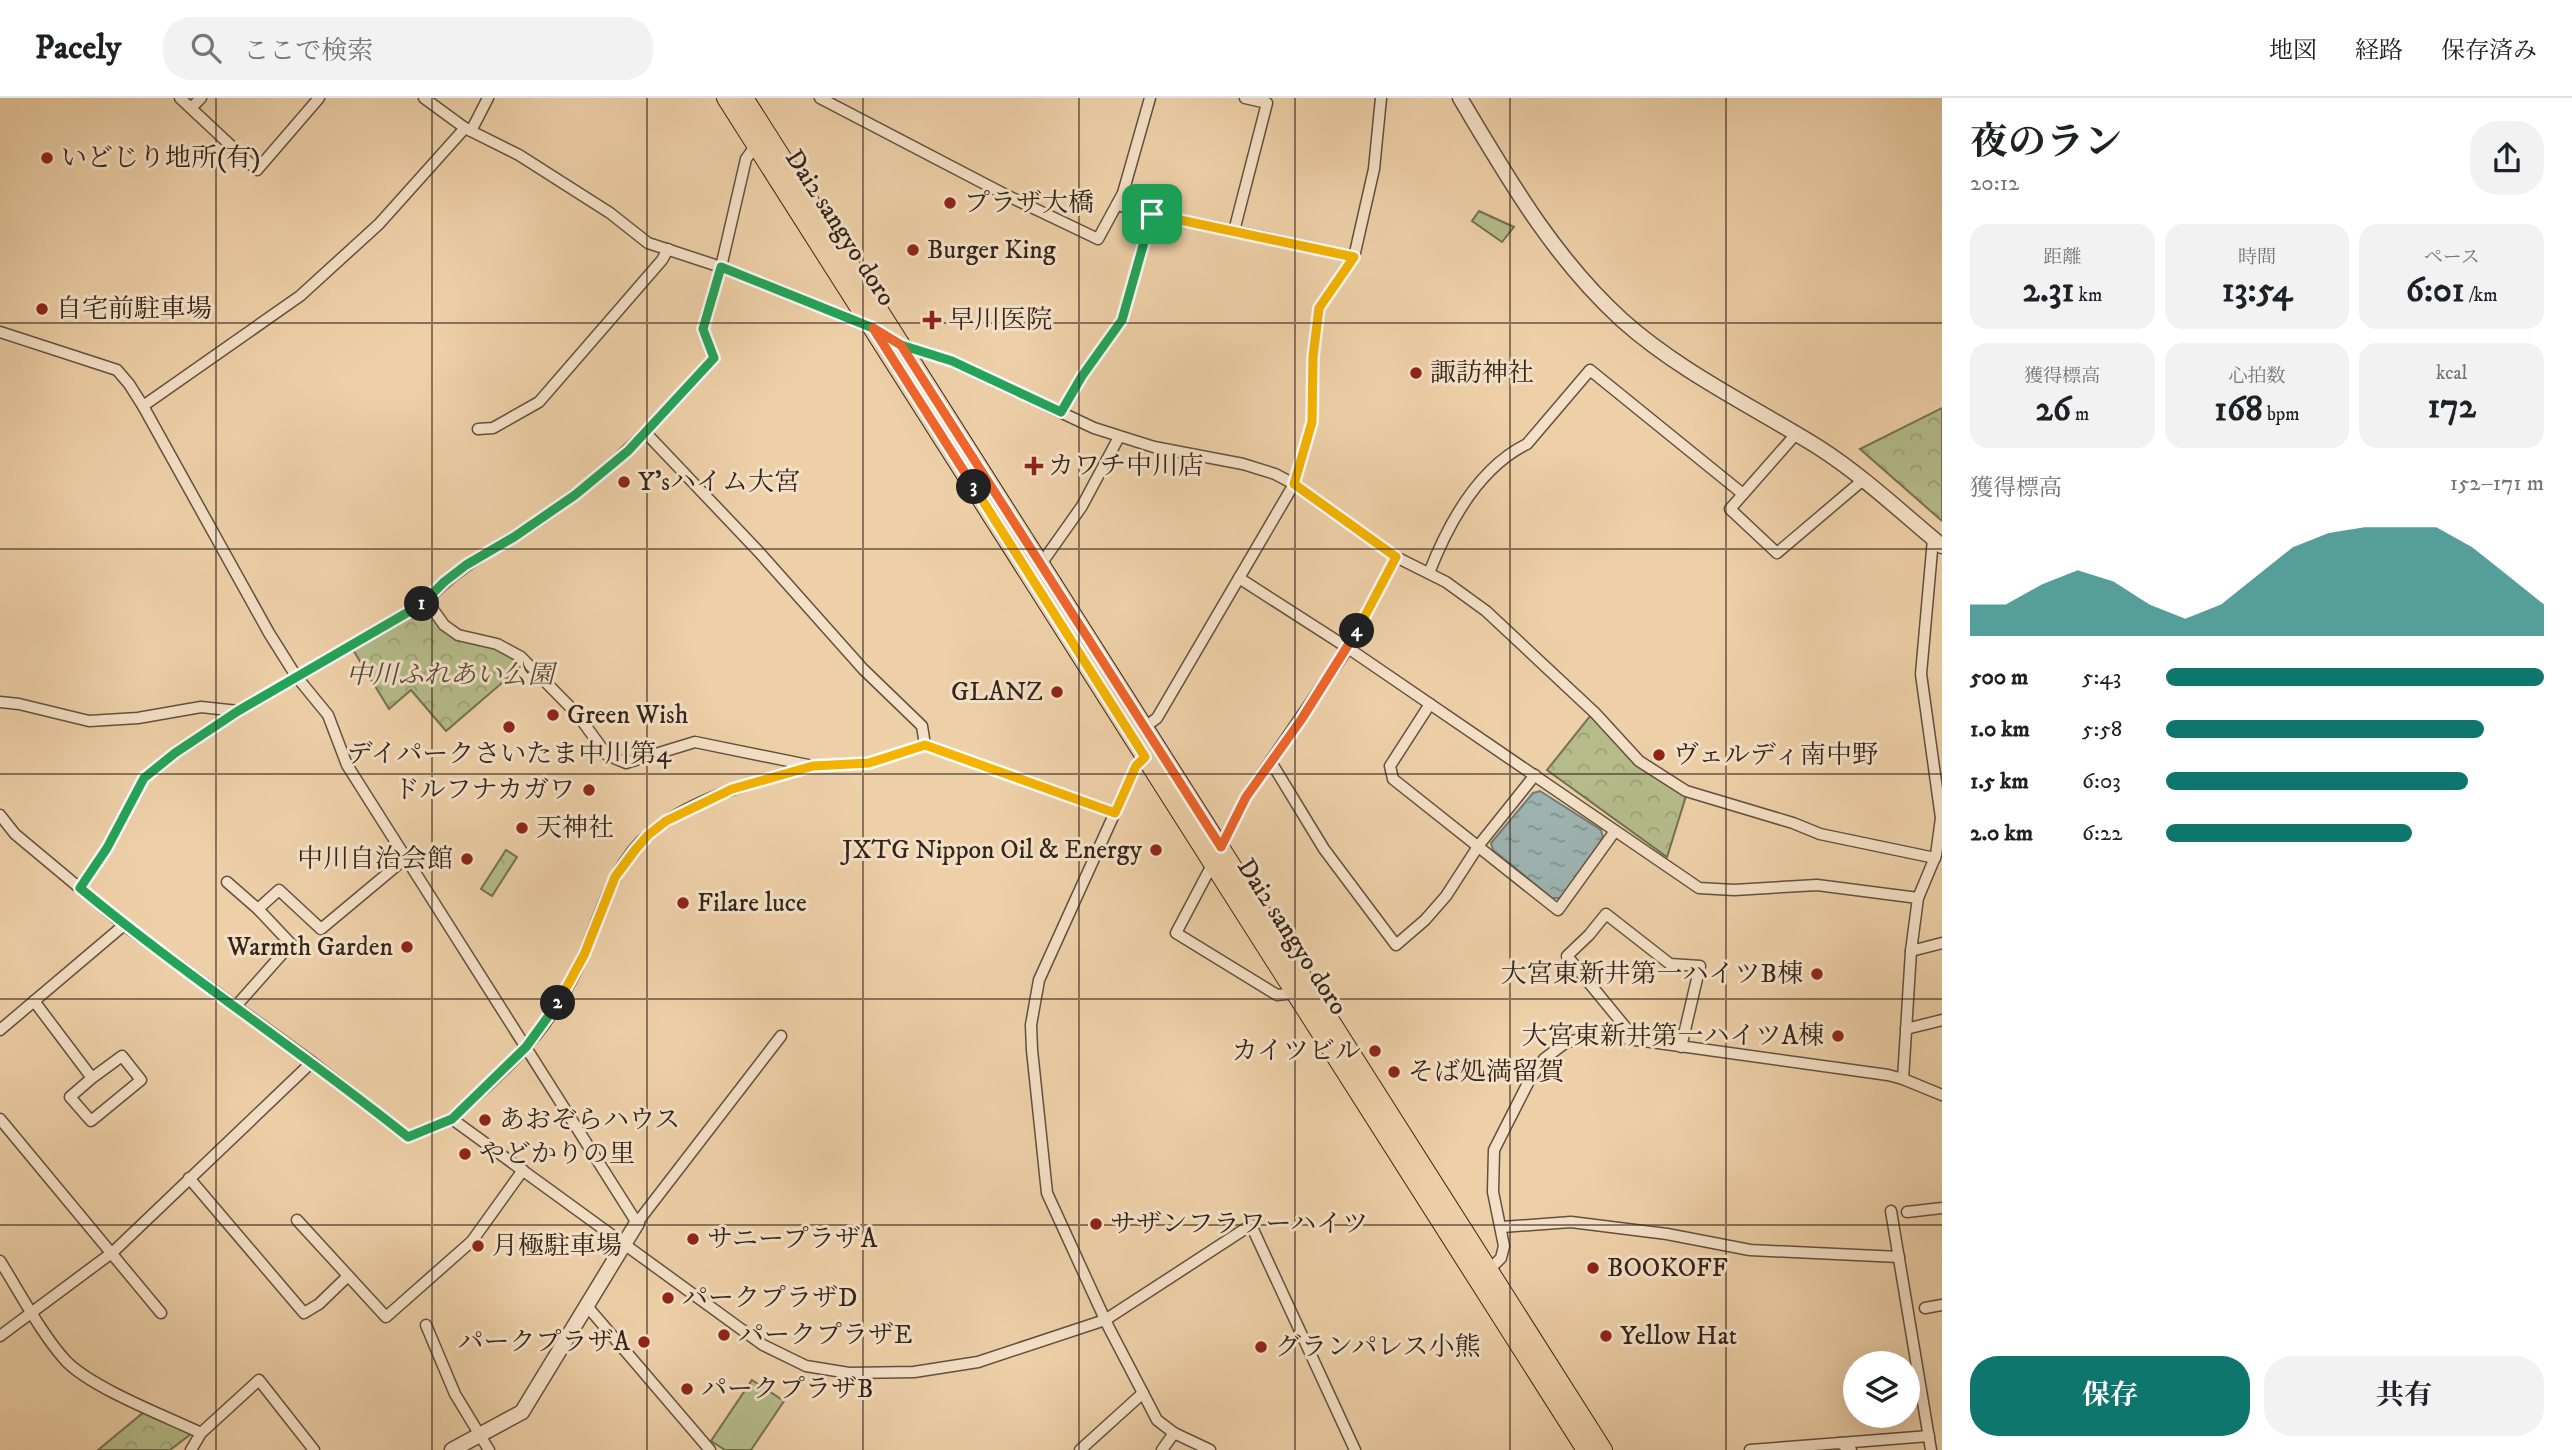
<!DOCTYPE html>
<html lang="ja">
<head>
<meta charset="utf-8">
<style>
	body { margin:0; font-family:"IM FELL DW Pica","Noto Serif JP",serif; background:#f2f2f2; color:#202124; height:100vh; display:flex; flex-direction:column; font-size:26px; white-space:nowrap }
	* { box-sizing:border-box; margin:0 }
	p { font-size:23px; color:#757577 }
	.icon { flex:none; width:38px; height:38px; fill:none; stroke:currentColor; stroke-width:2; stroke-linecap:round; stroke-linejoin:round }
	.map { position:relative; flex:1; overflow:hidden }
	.drawer { display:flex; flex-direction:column; background:#fff; width:630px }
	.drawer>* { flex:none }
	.controls { position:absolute; left:1843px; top:1253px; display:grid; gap:14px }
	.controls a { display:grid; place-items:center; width:77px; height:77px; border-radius:50%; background:#fff; box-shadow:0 7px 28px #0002; font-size:35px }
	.pin { position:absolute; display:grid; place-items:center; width:60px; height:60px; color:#fff; margin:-30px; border-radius:14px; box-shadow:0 4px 10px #0006 }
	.km { position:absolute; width:35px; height:35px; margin:-18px; border-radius:50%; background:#222; color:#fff; font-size:19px; line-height:35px; text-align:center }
	.round { display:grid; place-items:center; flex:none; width:74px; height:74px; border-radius:28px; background:#f2f2f2 }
	.overview { display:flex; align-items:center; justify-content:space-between; height:119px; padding:0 28px }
	h1 { font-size:38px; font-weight:700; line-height:52px }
	.stats { display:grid; grid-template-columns:repeat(3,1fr); gap:10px; height:119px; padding:7px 28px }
	.stats div { display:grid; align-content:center; border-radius:18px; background:#f2f2f2; text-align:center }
	.stats b { font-size:35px; font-weight:700 }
	.stats small { font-size:19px; font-weight:400 }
	.stats p { font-size:19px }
	.chart { height:196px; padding:14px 28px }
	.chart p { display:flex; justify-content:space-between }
	.chart svg { width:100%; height:126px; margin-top:7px; fill:#0f766e; opacity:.7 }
	.action { display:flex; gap:14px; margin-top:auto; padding:14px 28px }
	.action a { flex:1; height:80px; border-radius:28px; background:#0f766e; color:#fff; font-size:28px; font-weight:700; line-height:80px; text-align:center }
	.action a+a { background:#f2f2f2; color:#202124 }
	ul { padding:0 28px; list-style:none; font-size:23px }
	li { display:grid; grid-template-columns:112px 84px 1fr; align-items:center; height:52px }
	li i { height:18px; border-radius:9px; background:#0f766e }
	header { display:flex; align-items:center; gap:42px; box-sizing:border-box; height:98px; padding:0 35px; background:#fff; border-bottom:2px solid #e0e0e0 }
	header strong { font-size:33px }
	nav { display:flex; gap:38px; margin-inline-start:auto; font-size:24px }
	.search { width:490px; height:63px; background:#f2f2f2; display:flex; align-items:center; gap:18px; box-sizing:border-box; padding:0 24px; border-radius:28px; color:#757577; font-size:26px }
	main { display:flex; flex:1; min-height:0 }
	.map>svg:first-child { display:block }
	.grass { fill:#b5bc8a; stroke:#747053; stroke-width:2 }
	.forest { fill:url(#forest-crowns); stroke:#747053; stroke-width:2 }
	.water { fill:url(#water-ripples); stroke:#737b76; stroke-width:2 }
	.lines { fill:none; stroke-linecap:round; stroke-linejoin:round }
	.minor-casing { stroke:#62503f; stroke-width:13 }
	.tertiary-casing { stroke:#62503f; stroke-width:17 }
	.primary-casing { stroke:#33251c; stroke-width:20 }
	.minor { stroke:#f4e0c6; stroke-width:10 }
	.tertiary { stroke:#f4e0c6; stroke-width:14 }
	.primary { stroke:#eed0a8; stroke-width:18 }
	.split-1-casing { stroke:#fff; stroke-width:14 }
	.split-2-casing { stroke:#fff; stroke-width:14 }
	.split-3-casing { stroke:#fff; stroke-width:14 }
	.split-4-casing { stroke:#fff; stroke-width:14 }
	.split-5-casing { stroke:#fff; stroke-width:14 }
	.split-1 { stroke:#22a559; stroke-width:9 }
	.split-2 { stroke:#22a559; stroke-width:9 }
	.split-3 { stroke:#f5b400; stroke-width:9 }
	.split-4 { stroke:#f0652b; stroke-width:9 }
	.split-5 { stroke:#f5b400; stroke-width:9 }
	.grid { fill:none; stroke:#33251c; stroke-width:2; stroke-opacity:0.55 }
	.poi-dot { fill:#8f2418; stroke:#f4e0c6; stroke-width:2.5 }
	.labels { text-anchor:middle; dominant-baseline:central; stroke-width:6; stroke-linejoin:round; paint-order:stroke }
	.poi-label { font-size:26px; fill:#33251c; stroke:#f4e0c6; text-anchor:start }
	.street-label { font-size:26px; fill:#33251c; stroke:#f4e0c6 }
	.park-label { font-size:26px; font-style:italic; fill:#544b38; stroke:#f4e0c6 }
</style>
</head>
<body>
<header>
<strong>Pacely</strong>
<div class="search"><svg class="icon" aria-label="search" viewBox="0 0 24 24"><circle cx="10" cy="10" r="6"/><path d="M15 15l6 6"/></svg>ここで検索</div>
<nav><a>地図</a><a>経路</a><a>保存済み</a></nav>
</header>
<main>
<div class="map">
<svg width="1942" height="1352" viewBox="0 0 1942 1352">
	<defs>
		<pattern id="forest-crowns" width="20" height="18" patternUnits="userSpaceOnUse" patternTransform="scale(1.75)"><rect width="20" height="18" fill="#b5bc8a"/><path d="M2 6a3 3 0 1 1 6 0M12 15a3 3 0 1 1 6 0" fill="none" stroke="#9ca176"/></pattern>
		<pattern id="water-ripples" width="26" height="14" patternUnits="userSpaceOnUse" patternTransform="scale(1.75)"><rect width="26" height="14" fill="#9db4b2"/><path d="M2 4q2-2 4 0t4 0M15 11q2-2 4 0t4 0" fill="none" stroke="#819290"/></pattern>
	</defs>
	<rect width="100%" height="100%" fill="#eed0a8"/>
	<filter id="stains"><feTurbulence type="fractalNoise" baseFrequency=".00286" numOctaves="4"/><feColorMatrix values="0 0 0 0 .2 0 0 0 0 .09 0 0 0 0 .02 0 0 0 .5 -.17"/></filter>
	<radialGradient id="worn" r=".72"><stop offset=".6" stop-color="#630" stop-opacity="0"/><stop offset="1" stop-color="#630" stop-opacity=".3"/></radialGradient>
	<polygon class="grass" points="752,1282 784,1303 751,1352 725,1352 711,1343"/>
	<g class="forest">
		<polygon points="1479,113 1514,129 1502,144 1472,123"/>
		<polygon points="1942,310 1942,423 1860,351"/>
		<polygon points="426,508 443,529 494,547 524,566 446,633 411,592 389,611 352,550"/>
		<polygon points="1591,617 1686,698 1667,759 1547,672"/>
		<polygon points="506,752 517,759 492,798 481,791"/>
		<polygon points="144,1314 191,1336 170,1352 98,1352"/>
	</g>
	<polygon class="water" points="1540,693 1601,732 1603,740 1561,800 1552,800 1493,752 1491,745 1533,695"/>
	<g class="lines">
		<defs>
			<g id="minor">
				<polyline points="180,0 257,72 319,0"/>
				<polyline points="424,0 465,30 519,57 610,115 648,145 721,169 870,229"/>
				<polyline points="820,0 1006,97 1098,141 1123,95 1150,0"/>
				<polyline points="1245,0 1267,5 1234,133 1354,159"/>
				<polyline points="191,10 201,0"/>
				<polyline points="465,30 379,126 300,198 143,308 269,535 296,578 328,617 347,667 637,1125 781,938"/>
				<polyline points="471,33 488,0"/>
				<polyline points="1152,116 1234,133"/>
				<polyline points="0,234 117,272 129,286 143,308"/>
				<polyline points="902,247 952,263 1094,330 1154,349 1243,366 1275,376 1294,386 1396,459 1348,550 1246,699 1221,749"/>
				<polyline points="1061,314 1082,278 1122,222 1152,116 1117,107"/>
				<polyline points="478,331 493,330 539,304 662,162 668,151"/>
				<polyline points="645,334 759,454 863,571 922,628 925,647"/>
				<polyline points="1796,336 1730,411 1777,455 1863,382"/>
				<polyline points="1396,459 1446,484 1486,513 1595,615 1639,663 1686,693 1793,725 1820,736 1935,760"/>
				<polyline points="1041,466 1082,408 1119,339"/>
				<path d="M1429,475C1448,426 1478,370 1527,346L1590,272L1743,396"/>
				<polyline points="1239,480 1348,550 1699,790 1734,792 1817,787 1918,800"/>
				<polyline points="427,503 444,527 458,537 497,546 521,559 577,616 607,657 626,665 695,644 813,668 869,665 925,647 1115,715"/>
				<polyline points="0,604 19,606 89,623 138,620 201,609 238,613"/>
				<polyline points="1430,606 1390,668 1393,681 1558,812 1615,733"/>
				<polyline points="1145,629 1157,620 1294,386 1312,324 1313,259 1319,210 1354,159 1374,71 1381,0"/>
				<polyline points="1145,659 1136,668 1039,882 1031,927 1032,952 1047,1095 1108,1228 1157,1322 1174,1335 1210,1352"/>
				<polyline points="1271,664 1324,751 1396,847 1425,822 1446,798 1479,747 1535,677"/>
				<polyline points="0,717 15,736 124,827 312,964 408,1039 452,1021 763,1247 806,1268 849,1275 914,1274 978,1264 1105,1222 1251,1127 1355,1352"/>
				<polyline points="1213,765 1176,835 1277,897 1296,895"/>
				<polyline points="227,784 258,811 291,846 236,908"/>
				<path d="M80,790L107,750L144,680L175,655L238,613L427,503C451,475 480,459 512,440C533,427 554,412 573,398C627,359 669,308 714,260L703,231L721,169L746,61L756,47"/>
				<polyline points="258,811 279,792 321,831 406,760"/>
				<polyline points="1911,853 1942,845"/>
				<polyline points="34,903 92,980 70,999 91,1023 141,982 122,958 92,980"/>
				<polyline points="1906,931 1942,922"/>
				<polyline points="0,932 124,827"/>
				<polyline points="1636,942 1567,858 1589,837 1606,816 1670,866 1700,868 1681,949"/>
				<polyline points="1903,981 1911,853 1918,800 1936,757 1941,720 1921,576 1933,441"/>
				<polyline points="0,1021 161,1215"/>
				<path d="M452,1021C487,987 528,954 554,912C565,895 576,875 584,856C601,815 614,764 650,735C696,698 756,684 812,668"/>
				<polyline points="189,1080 304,1215 319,1206 348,1178"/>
				<polyline points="1891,1113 1931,1352"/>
				<polyline points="1907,1114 1942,1110"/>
				<polyline points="297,1122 386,1219 472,1143 523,1072"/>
				<polyline points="1502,1129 1571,1124 1667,1136 1750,1152 1899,1159"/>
				<path d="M0,1163C19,1193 42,1237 66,1263C92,1290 165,1318 201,1335"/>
				<polyline points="1490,1171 1501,1160 1504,1148 1493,1094 1494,1052 1529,983 1544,961 1565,945 1591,938 1615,939 1888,977 1903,981 1942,997"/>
				<polyline points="586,1207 710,1352"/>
				<polyline points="1925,1210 1942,1207"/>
				<polyline points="426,1227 455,1296 489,1352"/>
				<polyline points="0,1238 113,1154 312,964"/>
				<polyline points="1840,1345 1929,1338"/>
				<polyline points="191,1352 201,1335 259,1282 314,1352"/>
				<polyline points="1080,1352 1143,1295"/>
				<polyline points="1162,1352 1174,1335"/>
				<polyline points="1750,1352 1840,1345 1851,1352"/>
			</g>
			<g id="tertiary">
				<path d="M1460,0C1508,80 1552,158 1622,222C1680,274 1752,308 1818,349C1862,377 1901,414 1942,448"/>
				<polyline points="452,1352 522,1314 637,1125"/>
			</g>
			<g id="primary">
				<polyline points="726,0 1586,1352"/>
				<polyline points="744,0 1603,1352"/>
			</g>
		</defs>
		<use href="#minor" class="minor-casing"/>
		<use href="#tertiary" class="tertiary-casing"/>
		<use href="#primary" class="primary-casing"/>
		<use href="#minor" class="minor"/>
		<use href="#tertiary" class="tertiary"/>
		<use href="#primary" class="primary"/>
	</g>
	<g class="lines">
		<defs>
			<polyline id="split-1" points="422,506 444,484 466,467 514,439 575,397 628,353 714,260 703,231 721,169 873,230 901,247 952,263 1061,314 1082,278 1122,222 1152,116"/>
			<path id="split-2" d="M422,506L238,613L175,655L144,680L107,750L80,790C186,878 301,953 408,1039L452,1021L526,949L558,905"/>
			<polyline id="split-3" points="558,905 584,857 615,779 635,752 648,737 666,723 732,691 813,668 869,665 925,647 1115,715 1136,668 1145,659 974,389"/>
			<polyline id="split-4" points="974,389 873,230 901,247 1221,749 1246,699 1301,622 1357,533"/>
			<polyline id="split-5" points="1152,116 1354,159 1319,210 1313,259 1312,324 1294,386 1396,459 1357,533"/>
		</defs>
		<use href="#split-1" class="split-1-casing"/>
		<use href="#split-2" class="split-2-casing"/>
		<use href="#split-3" class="split-3-casing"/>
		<use href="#split-4" class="split-4-casing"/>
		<use href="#split-5" class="split-5-casing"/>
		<use href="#split-1" class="split-1"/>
		<use href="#split-2" class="split-2"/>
		<use href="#split-3" class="split-3"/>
		<use href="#split-4" class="split-4"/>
		<use href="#split-5" class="split-5"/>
	</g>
	<path class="grid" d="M216,0V1352M432,0V1352M647,0V1352M863,0V1352M1079,0V1352M1295,0V1352M1510,0V1352M1726,0V1352M0,225H1942M0,451H1942M0,676H1942M0,901H1942M0,1127H1942"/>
	<g class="poi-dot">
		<circle cx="47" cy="60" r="7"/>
		<circle cx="950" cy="105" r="7"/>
		<circle cx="913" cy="152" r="7"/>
		<circle cx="42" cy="211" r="7"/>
		<path d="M928.5 211.5h7v7h7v7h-7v7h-7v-7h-7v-7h7z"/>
		<circle cx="1416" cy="275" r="7"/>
		<path d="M1030.5 357.5h7v7h7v7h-7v7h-7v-7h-7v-7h7z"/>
		<circle cx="624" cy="384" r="7"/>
		<circle cx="1057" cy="594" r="7"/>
		<circle cx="553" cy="617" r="7"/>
		<circle cx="509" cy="629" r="7"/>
		<circle cx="1659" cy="657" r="7"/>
		<circle cx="589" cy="692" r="7"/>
		<circle cx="522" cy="730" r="7"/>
		<circle cx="1156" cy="752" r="7"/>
		<circle cx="467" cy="761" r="7"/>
		<circle cx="683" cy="805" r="7"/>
		<circle cx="407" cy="849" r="7"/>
		<circle cx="1817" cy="876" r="7"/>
		<circle cx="1838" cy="938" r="7"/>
		<circle cx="1375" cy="953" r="7"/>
		<circle cx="1394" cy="974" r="7"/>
		<circle cx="485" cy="1022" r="7"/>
		<circle cx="465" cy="1056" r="7"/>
		<circle cx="1096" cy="1126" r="7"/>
		<circle cx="693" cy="1141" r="7"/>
		<circle cx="478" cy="1148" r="7"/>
		<circle cx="1593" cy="1170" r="7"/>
		<circle cx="668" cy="1200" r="7"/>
		<circle cx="724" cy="1237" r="7"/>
		<circle cx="1606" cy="1238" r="7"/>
		<circle cx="644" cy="1244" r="7"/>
		<circle cx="1261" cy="1249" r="7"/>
		<circle cx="687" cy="1291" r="7"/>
	</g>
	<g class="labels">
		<g class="poi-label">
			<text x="61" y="60">いどじり地所(有)</text>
			<text x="964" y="105">プラザ大橋</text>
			<text x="927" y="152">Burger King</text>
			<text x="56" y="211">自宅前駐車場</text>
			<text x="948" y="222">早川医院</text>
			<text x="1430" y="275">諏訪神社</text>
			<text x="1048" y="368">カワチ中川店</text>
			<text x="638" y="384">Y'sハイム大宮</text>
			<text x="1043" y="594" text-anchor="end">GLANZ</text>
			<text x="567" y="617">Green Wish</text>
			<text x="509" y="656" text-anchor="middle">デイパークさいたま中川第4</text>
			<text x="1673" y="657">ヴェルディ南中野</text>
			<text x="575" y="692" text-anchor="end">ドルフナカガワ</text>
			<text x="536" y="730">天神社</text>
			<text x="1142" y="752" text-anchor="end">JXTG Nippon Oil &amp; Energy</text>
			<text x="453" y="761" text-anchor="end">中川自治会館</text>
			<text x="697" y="805">Filare luce</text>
			<text x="393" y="849" text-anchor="end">Warmth Garden</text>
			<text x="1803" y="876" text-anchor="end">大宮東新井第一ハイツB棟</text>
			<text x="1824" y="938" text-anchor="end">大宮東新井第一ハイツA棟</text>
			<text x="1361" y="953" text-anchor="end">カイツビル</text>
			<text x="1408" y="974">そば処満留賀</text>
			<text x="499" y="1022">あおぞらハウス</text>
			<text x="479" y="1056">やどかりの里</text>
			<text x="1110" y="1126">サザンフラワーハイツ</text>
			<text x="707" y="1141">サニープラザA</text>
			<text x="492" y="1148">月極駐車場</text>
			<text x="1607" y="1170">BOOKOFF</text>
			<text x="682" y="1200">パークプラザD</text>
			<text x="738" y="1237">パークプラザE</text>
			<text x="1620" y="1238">Yellow Hat</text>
			<text x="630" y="1244" text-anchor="end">パークプラザA</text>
			<text x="1275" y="1249">グランパレス小熊</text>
			<text x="701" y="1291">パークプラザB</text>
		</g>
		<g class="street-label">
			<text transform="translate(840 130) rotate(57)">Dai2 sangyo doro</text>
			<text transform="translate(1292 839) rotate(57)">Dai2 sangyo doro</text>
		</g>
		<g class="park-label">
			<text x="450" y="577">中川ふれあい公園</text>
		</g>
	</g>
	<rect width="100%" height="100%" filter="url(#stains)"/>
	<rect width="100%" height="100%" fill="url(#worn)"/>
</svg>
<div class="controls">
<a><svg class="icon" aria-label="layers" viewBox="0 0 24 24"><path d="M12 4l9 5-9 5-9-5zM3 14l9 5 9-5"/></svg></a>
</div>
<div class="pin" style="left:1152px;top:116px;background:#1e9e55"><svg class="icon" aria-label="arrive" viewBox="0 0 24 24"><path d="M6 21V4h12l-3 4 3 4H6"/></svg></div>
<b class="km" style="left:422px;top:506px">1</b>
<b class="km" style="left:558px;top:905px">2</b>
<b class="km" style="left:974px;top:389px">3</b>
<b class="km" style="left:1357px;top:533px">4</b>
</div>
<section class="drawer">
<div class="overview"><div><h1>夜のラン</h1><p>20:12</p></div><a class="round"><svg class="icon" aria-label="share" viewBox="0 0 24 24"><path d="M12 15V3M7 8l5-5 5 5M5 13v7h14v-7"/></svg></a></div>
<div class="stats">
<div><p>距離</p><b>2.31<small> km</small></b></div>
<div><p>時間</p><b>13:54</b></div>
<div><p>ペース</p><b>6:01<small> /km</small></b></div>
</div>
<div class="stats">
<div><p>獲得標高</p><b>26<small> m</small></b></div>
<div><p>心拍数</p><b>168<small> bpm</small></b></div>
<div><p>kcal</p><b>172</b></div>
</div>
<div class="chart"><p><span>獲得標高</span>152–171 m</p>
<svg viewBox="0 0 160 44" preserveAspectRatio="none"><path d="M0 44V33L10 33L20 26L30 21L40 25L50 33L60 38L70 33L80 23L90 13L100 8L110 6L120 6L130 6L140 13L150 23L160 33V44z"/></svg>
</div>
<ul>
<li><b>500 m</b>5:43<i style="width:100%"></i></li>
<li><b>1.0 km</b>5:58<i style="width:84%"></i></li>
<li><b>1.5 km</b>6:03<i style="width:80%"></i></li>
<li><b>2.0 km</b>6:22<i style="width:65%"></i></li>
</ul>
<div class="action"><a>保存</a><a>共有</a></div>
</section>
</main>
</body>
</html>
